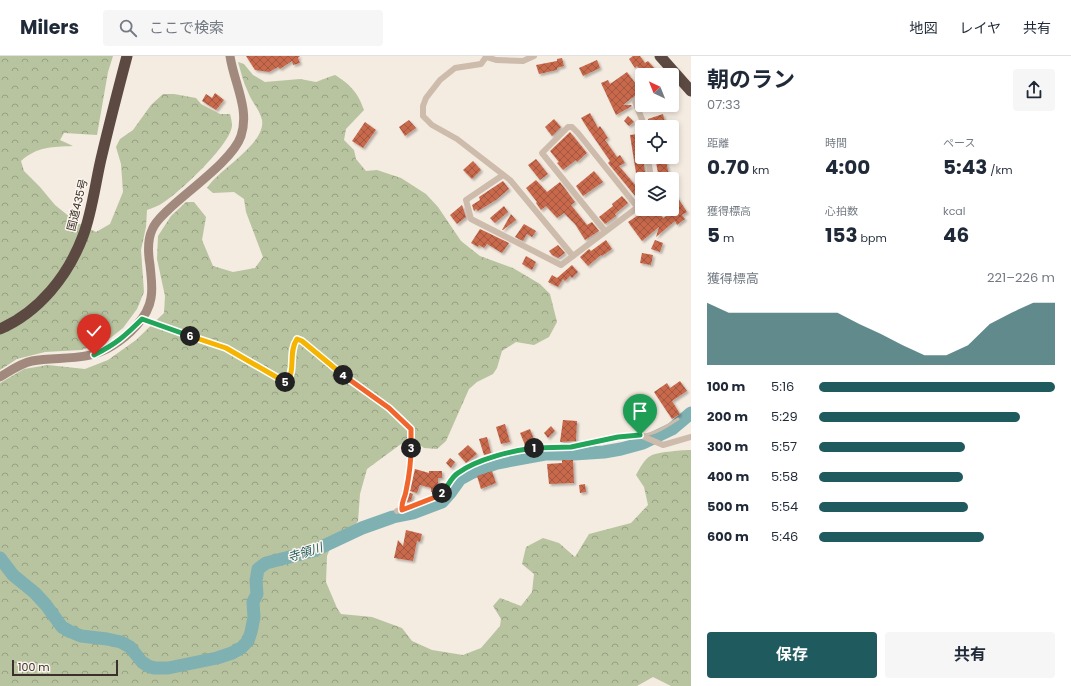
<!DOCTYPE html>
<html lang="ja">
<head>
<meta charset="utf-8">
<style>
	body { margin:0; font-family:Poppins,"Noto Sans JP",sans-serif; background:#f6f6f7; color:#1f2937; height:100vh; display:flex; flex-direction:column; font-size:15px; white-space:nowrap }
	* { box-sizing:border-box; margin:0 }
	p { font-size:13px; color:#747a83 }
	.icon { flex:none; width:22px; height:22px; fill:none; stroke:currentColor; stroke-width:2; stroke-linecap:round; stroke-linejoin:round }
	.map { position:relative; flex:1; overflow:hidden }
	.panel { display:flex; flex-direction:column; background:#fff; width:380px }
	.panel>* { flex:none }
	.needle { width:26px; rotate:317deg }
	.fabs { position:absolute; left:635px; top:12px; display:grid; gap:8px }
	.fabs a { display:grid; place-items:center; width:44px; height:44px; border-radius:4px; background:#fff; box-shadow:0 2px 6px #0003; font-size:20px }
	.scale { position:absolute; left:12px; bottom:10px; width:106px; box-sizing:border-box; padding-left:4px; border:2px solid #3b302b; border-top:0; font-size:11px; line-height:14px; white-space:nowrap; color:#3b302b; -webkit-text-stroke:3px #fbf5ee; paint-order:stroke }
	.pin { position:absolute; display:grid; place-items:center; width:34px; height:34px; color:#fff; margin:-41px -17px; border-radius:50% 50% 50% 0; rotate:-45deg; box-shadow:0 0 4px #0007 }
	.pin .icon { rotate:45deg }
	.km { position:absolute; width:20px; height:20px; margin:-10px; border-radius:50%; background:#222; color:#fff; font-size:11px; line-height:20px; text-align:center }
	.round { display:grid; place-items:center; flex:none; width:42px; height:42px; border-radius:4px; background:#f6f6f7 }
	.summary { display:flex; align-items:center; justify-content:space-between; height:68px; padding:0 16px }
	h1 { font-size:22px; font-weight:700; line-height:30px }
	.stats { display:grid; grid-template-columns:repeat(3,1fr); gap:6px; height:68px; padding:4px 16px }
	.stats div { display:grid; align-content:center }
	.stats b { font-size:20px; font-weight:700 }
	.stats small { font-size:11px; font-weight:400 }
	.stats p { font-size:11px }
	.chart { height:112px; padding:8px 16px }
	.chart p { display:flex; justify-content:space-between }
	.chart svg { width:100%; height:72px; margin-top:4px; fill:#1f5a5e; opacity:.7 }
	.primary-button { display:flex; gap:8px; margin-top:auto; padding:8px 16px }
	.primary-button a { flex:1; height:46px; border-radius:4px; background:#1f5a5e; color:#fff; font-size:16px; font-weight:700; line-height:46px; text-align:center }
	.primary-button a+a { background:#f6f6f7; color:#1f2937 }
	ul { padding:0 16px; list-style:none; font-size:13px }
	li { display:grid; grid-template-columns:64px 48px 1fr; align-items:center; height:30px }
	li i { height:10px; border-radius:5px; background:#1f5a5e }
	header { display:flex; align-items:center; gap:24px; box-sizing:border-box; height:56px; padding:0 20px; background:#fff; border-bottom:1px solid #e0e1e3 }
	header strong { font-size:19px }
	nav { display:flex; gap:22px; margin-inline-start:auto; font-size:14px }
	.search { width:280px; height:36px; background:#f6f6f7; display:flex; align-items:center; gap:10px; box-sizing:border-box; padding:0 14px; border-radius:4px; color:#747a83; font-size:15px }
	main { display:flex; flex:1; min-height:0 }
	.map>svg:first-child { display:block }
	.forest { fill:url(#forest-crowns) }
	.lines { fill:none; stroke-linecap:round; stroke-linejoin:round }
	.river { stroke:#7fb0b2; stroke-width:13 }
	.building { fill:url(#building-cross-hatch); filter:url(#shadow) }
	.path { stroke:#b9a596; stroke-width:1.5; stroke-dasharray:2 2; stroke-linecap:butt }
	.lane { stroke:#cdbbac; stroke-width:3 }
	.street { stroke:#cdbbac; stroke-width:6 }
	.secondary { stroke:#a18a7d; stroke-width:9 }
	.highway { stroke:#5c4a42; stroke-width:11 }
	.split-1-casing { stroke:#fff; stroke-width:8 }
	.split-2-casing { stroke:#fff; stroke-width:8 }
	.split-3-casing { stroke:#fff; stroke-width:8 }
	.split-4-casing { stroke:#fff; stroke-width:8 }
	.split-5-casing { stroke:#fff; stroke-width:8 }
	.split-6-casing { stroke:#fff; stroke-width:8 }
	.split-7-casing { stroke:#fff; stroke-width:8 }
	.split-1 { stroke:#22a559; stroke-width:5 }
	.split-2 { stroke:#22a559; stroke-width:5 }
	.split-3 { stroke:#f0652b; stroke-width:5 }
	.split-4 { stroke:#f0652b; stroke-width:5 }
	.split-5 { stroke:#f5b400; stroke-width:5 }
	.split-6 { stroke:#f5b400; stroke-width:5 }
	.split-7 { stroke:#22a559; stroke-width:5 }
	.labels { text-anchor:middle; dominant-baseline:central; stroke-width:3; stroke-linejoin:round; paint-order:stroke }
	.street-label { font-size:11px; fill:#3b302b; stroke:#fbf5ee }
	.water-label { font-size:12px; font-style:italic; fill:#1f5a5e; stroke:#fbf5ee }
</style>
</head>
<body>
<header>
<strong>Milers</strong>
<div class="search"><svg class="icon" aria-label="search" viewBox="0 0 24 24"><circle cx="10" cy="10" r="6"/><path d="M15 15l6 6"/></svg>ここで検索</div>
<nav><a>地図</a><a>レイヤ</a><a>共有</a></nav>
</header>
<main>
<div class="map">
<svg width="691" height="630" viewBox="0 0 691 630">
	<defs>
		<pattern id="forest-crowns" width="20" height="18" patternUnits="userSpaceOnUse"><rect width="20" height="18" fill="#b8c4a0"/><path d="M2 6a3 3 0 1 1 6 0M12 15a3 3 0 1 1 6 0" fill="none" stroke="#97a083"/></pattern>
		<pattern id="building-cross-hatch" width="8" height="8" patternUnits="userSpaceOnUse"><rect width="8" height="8" fill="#c8694b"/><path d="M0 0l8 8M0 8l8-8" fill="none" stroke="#a4573f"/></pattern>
		<filter id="shadow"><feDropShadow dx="2" dy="2" stdDeviation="1" flood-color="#0004"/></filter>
	</defs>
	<rect width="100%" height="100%" fill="#f4ebe1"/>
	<g class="forest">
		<path d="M0,0H113L108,16L97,79L64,77L60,84L73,90C52,91 38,90 21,105L24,115L40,131L55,149L76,166L96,176L110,168L123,136L121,108L116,91L120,83L133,74L151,49L163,38H174L196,42L201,48L220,58H230C231,62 232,66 232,70C230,89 180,136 164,146C159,150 152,152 147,154L146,171L141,194L144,236L137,253L123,272L104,287L81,294L45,296L17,303L0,314Z"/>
		<path d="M238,6L244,8L253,19L265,26L300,23L316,26L329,21L335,19C351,29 358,37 364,54L346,73L344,84L354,94L356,103L366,115L377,114L401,122L426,138L438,151L461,185L480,200L513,212L540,228L550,238L557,266L549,281L534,289L516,286L502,295L497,312L493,318L477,326L469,333L446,385L437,393L424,392L414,385L401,388L367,413L360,438L358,465L352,473L334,483L327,500L326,526L337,552L341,558L372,561L402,572L412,585L432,594L463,599L481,592L500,570L501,563L493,550L500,542L521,550L532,536L534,518L522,508L526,491L543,482L559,487L575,501L589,478L631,467L648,449L644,431L636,419C640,412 644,403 652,399C659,396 683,394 691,394V630H671L653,621L637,630H0V327L24,313L48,309L85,313L108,304L136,284L164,257L165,240L157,203L158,180L171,160L186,146H194L206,161L202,184L213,210L233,216L255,212L263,201L246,156L244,143L234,136L213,137L207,132C219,113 266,88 262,64C260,54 251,45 248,36C243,26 241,16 238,6Z"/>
	</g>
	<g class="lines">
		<polyline class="river" points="0,502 13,519 35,537 46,549 62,571 69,575 81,580 107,583 121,586 130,591 142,606 148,610 154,612 168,612 217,602 232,597 241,592 248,585 251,576 254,561 253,546 257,538 256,525 258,513 266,507 313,495 362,472 393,461 413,457 442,446 450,437 460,423 471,417 497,407 545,398 574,398 604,396 621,393 643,387 672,373 691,357"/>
	</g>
	<g class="building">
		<polygon points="246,0 300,0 298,2 300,7 293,9 292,5 280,13 278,11 269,16 255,14"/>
		<polygon points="633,0 640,0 645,7 648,5 656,14 651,19 645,19 637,10 635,12 629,3"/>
		<polygon points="562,2 564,10 557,12 557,14 539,18 536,9 557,5 557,3"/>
		<polygon points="597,4 600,12 583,20 579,12"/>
		<polygon points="627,16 641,35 623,49 631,49 632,50 616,59 601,27 608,24 610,28"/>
		<polygon points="215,37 224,44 216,54 202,45 206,38 212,42"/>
		<polygon points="590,57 598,72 600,70 608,82 605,84 617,101 620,99 625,107 619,110 642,137 636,141 608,107 610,105 588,73 581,62"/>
		<polygon points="663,58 666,70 650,71 648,63"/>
		<polygon points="628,60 634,66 629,70 624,65"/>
		<polygon points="554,63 561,71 552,80 545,71"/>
		<polygon points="409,64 416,72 405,80 399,71"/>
		<polygon points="365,66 376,74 363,92 352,85"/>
		<polygon points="570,76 587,97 577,106 576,104 563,114 557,107 559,106 550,95"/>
		<polygon points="638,78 640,95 642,94 642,101 643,101 645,116 636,117 630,79"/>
		<polygon points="655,101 665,101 670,123 656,123 655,118 658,117"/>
		<polygon points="536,103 548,118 540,124 528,109"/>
		<polygon points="473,105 481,114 472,123 463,114"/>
		<polygon points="594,115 603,126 583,140 576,130"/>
		<polygon points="536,124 547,136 560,126 575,146 571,149 587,169 592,166 599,175 585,184 575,168 564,157 557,162 546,150 541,154 536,147 537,146 526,132"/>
		<polygon points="503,125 509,133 496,144 478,155 476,153 474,155 472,149 480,144 479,141"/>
		<polygon points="672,133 687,156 682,159 685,163 677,169 675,165 656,181 659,171 642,185 628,166 647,153 656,153 663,162 672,156"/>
		<polygon points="622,140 628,147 615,158 616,160 605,168 599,161 613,150 612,148"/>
		<polygon points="462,149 466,161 457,168 450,159"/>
		<polygon points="504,150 508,156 495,167 490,162"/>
		<polygon points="511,158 516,164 503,174 502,174"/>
		<polygon points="524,168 536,175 532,181 527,178 523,185 515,181"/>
		<polygon points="480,173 509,187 502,197 487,188 484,192 479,189 478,191 471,187"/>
		<polygon points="606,184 612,193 602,200 601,199 588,210 580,201 589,193 591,195"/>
		<polygon points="655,184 663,187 660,196 651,193"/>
		<polygon points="558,189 565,197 558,202 552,199 549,195"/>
		<polygon points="642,197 653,199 651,209 640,207"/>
		<polygon points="526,200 536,206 532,214 522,208"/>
		<polygon points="572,209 578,216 572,222 570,220 565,225 563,223 558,231 548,226 552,219 557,222"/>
		<polygon points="680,325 687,335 672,345 680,358 672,363 654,336 667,327 670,332"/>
		<polygon points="563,364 577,365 576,385 560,386"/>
		<polygon points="505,368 510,386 501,388 496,371"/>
		<polygon points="551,370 555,375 548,382 544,377"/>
		<polygon points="530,373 535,386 525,389 520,377"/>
		<polygon points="487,381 491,397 484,399 479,383"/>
		<polygon points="468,389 477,398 466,407 458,398"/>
		<polygon points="450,402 455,406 451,412 446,407"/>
		<polygon points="562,404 573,404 574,427 549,428 547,408 562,407"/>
		<polygon points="415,413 429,417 429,415 442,415 442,422 438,422 438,434 436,436 431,436 431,432 420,429 417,437 410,435"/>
		<polygon points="492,415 496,427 481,433 477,420"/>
		<polygon points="585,428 586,436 580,437 579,429"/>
		<polygon points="408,436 413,438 411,445 405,447 404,447"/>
		<polygon points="406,474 422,478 420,486 417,485 413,505 394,502 398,484 403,490"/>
	</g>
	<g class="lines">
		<path class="path" d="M150,266L226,292L287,326C296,314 288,296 297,283L302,285L317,298L360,332L389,352L411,373C411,398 411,423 402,446"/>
		<path class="lane" d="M643,379C656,378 667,370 678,363"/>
		<g class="street">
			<polyline points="534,0 523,5 496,4 486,1 481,8 455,12 440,24 426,42 423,50 423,60 432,69 457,83 510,124 573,200"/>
			<path d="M642,40L635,45C637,54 643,62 644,71"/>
			<polyline points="648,101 651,123"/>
			<polyline points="503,119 466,144 471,163 561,209 642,148"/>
			<polyline points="605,175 542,97 568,71 572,71 578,77 638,152"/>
			<polyline points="397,455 438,440 443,436 456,418 474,408 513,395 540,391 571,391 618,381 640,379 663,389 691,381"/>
		</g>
		<path class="secondary" d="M0,321C10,315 21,307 32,305C59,300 87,306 112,290C128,280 148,262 151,242C153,232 151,220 150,209C148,197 147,185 152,174C155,166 161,161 167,155C186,136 233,104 241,80C250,53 234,27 230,0"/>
		<g class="highway">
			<polyline points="660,0 691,35"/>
			<path d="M0,273C39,256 68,220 83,180C92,156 95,129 101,103C109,69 118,34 127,0"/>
		</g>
	</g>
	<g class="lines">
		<defs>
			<polyline id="split-1" points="534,392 571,391 618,381 640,379"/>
			<path id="split-2" d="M442,437C448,431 451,421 458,417C477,403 511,395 534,392"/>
			<path id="split-3" d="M411,392C411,407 409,421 406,435C405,442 401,446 402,454L438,440L442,437"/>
			<polyline id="split-4" points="343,319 389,352 411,373 411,392"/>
			<path id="split-5" d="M285,326H287C296,314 288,296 297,283L302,285L343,319"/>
			<polyline id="split-6" points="190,280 226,292 285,326"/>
			<path id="split-7" d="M94,299C116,288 125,280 142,263L190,280"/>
		</defs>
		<use href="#split-1" class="split-1-casing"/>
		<use href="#split-2" class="split-2-casing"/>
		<use href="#split-3" class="split-3-casing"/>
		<use href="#split-4" class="split-4-casing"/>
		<use href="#split-5" class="split-5-casing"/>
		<use href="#split-6" class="split-6-casing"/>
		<use href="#split-7" class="split-7-casing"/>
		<use href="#split-1" class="split-1"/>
		<use href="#split-2" class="split-2"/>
		<use href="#split-3" class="split-3"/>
		<use href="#split-4" class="split-4"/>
		<use href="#split-5" class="split-5"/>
		<use href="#split-6" class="split-6"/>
		<use href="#split-7" class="split-7"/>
	</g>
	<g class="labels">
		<g class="street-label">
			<text transform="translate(77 149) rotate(-76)">国道435号</text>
		</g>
		<g class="water-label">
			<text transform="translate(305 496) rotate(-18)">寺領川</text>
		</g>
	</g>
</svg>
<div class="fabs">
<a><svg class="needle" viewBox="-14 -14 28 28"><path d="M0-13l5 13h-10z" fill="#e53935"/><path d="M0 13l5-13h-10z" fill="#747a83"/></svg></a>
<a><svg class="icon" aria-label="locate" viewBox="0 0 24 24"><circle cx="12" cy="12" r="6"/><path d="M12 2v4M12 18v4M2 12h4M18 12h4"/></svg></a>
<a><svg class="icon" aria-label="layers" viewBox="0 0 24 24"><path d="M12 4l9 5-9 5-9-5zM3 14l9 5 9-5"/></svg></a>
</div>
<div class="scale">100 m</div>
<div class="pin" style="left:640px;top:379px;background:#1e9e55"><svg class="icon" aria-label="arrive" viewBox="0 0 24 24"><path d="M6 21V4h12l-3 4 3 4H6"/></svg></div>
<div class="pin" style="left:94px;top:299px;background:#d93025"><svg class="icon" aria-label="check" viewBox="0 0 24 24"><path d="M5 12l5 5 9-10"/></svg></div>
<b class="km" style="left:534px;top:392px">1</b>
<b class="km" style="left:442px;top:437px">2</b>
<b class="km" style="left:411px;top:392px">3</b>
<b class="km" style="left:343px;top:319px">4</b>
<b class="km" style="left:285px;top:326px">5</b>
<b class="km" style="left:190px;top:280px">6</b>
</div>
<section class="panel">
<div class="summary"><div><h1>朝のラン</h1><p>07:33</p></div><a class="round"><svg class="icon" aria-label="share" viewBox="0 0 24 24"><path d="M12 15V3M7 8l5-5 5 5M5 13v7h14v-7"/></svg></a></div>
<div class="stats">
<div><p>距離</p><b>0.70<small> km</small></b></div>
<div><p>時間</p><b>4:00</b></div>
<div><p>ペース</p><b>5:43<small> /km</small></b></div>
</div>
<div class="stats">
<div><p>獲得標高</p><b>5<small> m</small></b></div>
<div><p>心拍数</p><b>153<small> bpm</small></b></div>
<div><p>kcal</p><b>46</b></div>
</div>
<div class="chart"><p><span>獲得標高</span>221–226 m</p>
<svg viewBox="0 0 160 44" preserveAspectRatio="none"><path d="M0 44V6L10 12L20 12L30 12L40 12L50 12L60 12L70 19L80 25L90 32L100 38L110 38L120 32L130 19L140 12L150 6L160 6V44z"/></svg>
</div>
<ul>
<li><b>100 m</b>5:16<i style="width:100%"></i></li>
<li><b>200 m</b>5:29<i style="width:85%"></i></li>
<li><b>300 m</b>5:57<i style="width:62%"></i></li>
<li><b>400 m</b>5:58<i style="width:61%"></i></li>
<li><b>500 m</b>5:54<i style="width:63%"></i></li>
<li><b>600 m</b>5:46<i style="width:70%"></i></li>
</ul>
<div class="primary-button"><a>保存</a><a>共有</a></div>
</section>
</main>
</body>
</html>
